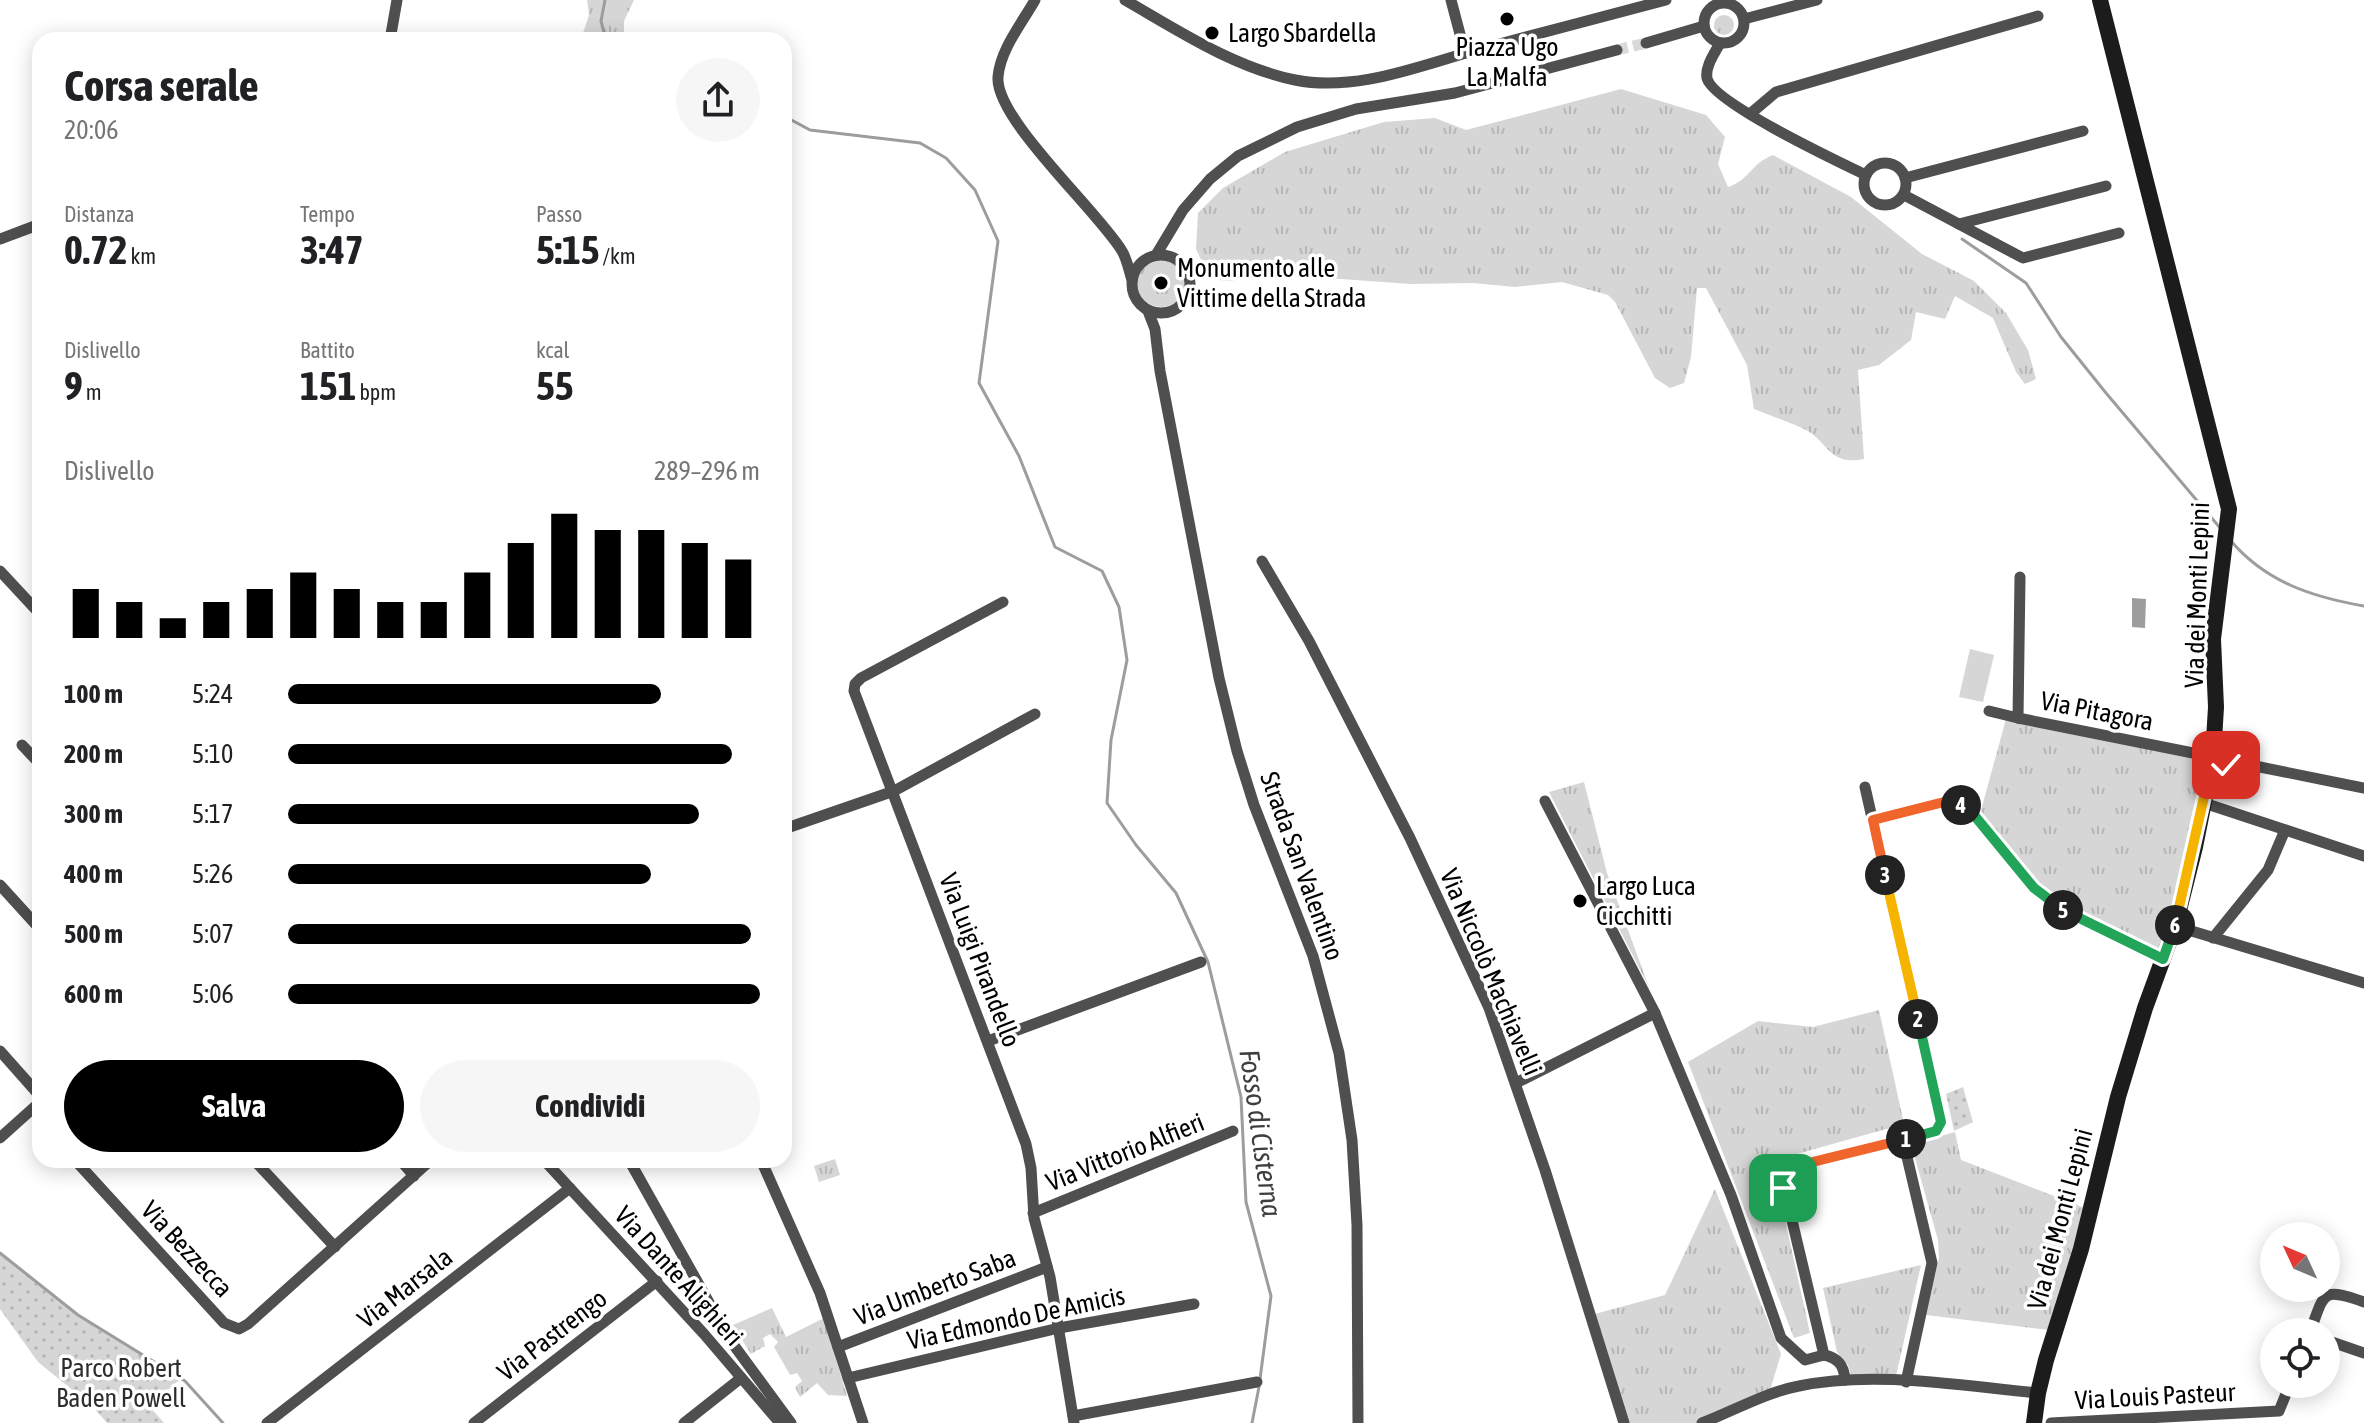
<!DOCTYPE html>
<html lang="it">
<head>
<meta charset="utf-8">
<style>
	body { margin:0; font-family:"Asap Condensed",sans-serif; background:#f6f6f6; color:#202124; height:100vh; display:flex; flex-direction:column; font-size:30px; white-space:nowrap }
	* { box-sizing:border-box; margin:0 }
	p { font-size:26px; color:#757577 }
	.icon { flex:none; width:44px; height:44px; fill:none; stroke:currentColor; stroke-width:2; stroke-linecap:round; stroke-linejoin:round }
	.map { position:relative; flex:1; overflow:hidden }
	.side { position:absolute; left:32px; top:32px; width:760px; height:1136px; display:flex; flex-direction:column; background:#fff; border-radius:24px; box-shadow:0 4px 20px #0003 }
	.side>* { flex:none }
	.needle { width:52px; rotate:314deg }
	.tools { position:absolute; left:2260px; top:1222px; display:grid; gap:16px }
	.tools a { display:grid; place-items:center; width:80px; height:80px; border-radius:50%; background:#fff; box-shadow:0 4px 20px #0003; font-size:40px }
	.pin { position:absolute; display:grid; place-items:center; width:68px; height:68px; color:#fff; margin:-34px; border-radius:16px; box-shadow:0 4px 12px #0006 }
	.km { position:absolute; width:40px; height:40px; margin:-20px; border-radius:50%; background:#222; color:#fff; font-size:22px; line-height:40px; text-align:center }
	.round { display:grid; place-items:center; flex:none; width:84px; height:84px; border-radius:42px; background:#f6f6f6 }
	.headline { display:flex; align-items:center; justify-content:space-between; height:136px; padding:0 32px }
	h1 { font-size:44px; font-weight:700; line-height:60px }
	.figures { display:grid; grid-template-columns:repeat(3,1fr); gap:12px; height:136px; padding:8px 32px }
	.figures div { display:grid; align-content:center }
	.figures b { font-size:40px; font-weight:700 }
	.figures small { font-size:22px; font-weight:400 }
	.figures p { font-size:22px }
	.chart { height:224px; padding:16px 32px }
	.chart p { display:flex; justify-content:space-between }
	.chart svg { width:100%; height:144px; margin-top:8px; stroke:#000; stroke-width:6 }
	.primary-button { display:flex; gap:16px; margin-top:auto; padding:16px 32px }
	.primary-button a { flex:1; height:92px; border-radius:48px; background:#000; color:#fff; font-size:32px; font-weight:700; line-height:92px; text-align:center }
	.primary-button a+a { background:#f6f6f6; color:#202124 }
	ul { padding:0 32px; list-style:none; font-size:26px }
	li { display:grid; grid-template-columns:128px 96px 1fr; align-items:center; height:60px }
	li i { height:20px; border-radius:10px; background:#000 }
	.map>svg:first-child { display:block }
	.grass { fill:url(#grass-tufts) }
	.park { fill:url(#park-dots) }
	.pitch { fill:#d6d6d6 }
	.water { fill:#9d9d9d }
	.lines { fill:none; stroke-linecap:round; stroke-linejoin:round }
	.stream { stroke:#9d9d9d; stroke-width:3 }
	.street-tunnel { stroke:#d9d9d9; stroke-width:11; stroke-dasharray:11 5.5; stroke-linecap:butt }
	.street { stroke:#4f4f4f; stroke-width:11 }
	.secondary { stroke:#1c1c1c; stroke-width:16 }
	.split-1-casing { stroke:#fff; stroke-width:16 }
	.split-2-casing { stroke:#fff; stroke-width:16 }
	.split-3-casing { stroke:#fff; stroke-width:16 }
	.split-4-casing { stroke:#fff; stroke-width:16 }
	.split-5-casing { stroke:#fff; stroke-width:16 }
	.split-6-casing { stroke:#fff; stroke-width:16 }
	.split-7-casing { stroke:#fff; stroke-width:16 }
	.split-1 { stroke:#f0652b; stroke-width:10 }
	.split-2 { stroke:#22a559; stroke-width:10 }
	.split-3 { stroke:#f5b400; stroke-width:10 }
	.split-4 { stroke:#f0652b; stroke-width:10 }
	.split-5 { stroke:#22a559; stroke-width:10 }
	.split-6 { stroke:#22a559; stroke-width:10 }
	.split-7 { stroke:#f5b400; stroke-width:10 }
	.poi-dot { fill:#000; stroke:#fff; stroke-width:3 }
	.labels { text-anchor:middle; dominant-baseline:central; stroke-width:7; stroke-linejoin:round; paint-order:stroke }
	.poi-label { font-size:26px; fill:#000; stroke:#fff; text-anchor:start }
	.street-label { font-size:26px; fill:#000; stroke:#fff }
	.park-label { font-size:26px; fill:#2d2d2d; stroke:#fff }
	.water-label { font-size:28px; font-style:italic; fill:#3e3e3e; stroke:#fff }
</style>
</head>
<body>
<div class="map">
<svg width="2364" height="1423" viewBox="0 0 2364 1423">
	<defs>
		<pattern id="grass-tufts" width="24" height="20" patternUnits="userSpaceOnUse" patternTransform="scale(2)"><rect width="24" height="20" fill="#d6d6d6"/><path d="M3 7l-1-3M5 7V3M7 7l1-3M15 17l-1-3M17 17v-4M19 17l1-3" fill="none" stroke="#b6b6b6"/></pattern>
		<pattern id="park-dots" width="8" height="8" patternUnits="userSpaceOnUse" patternTransform="scale(2)"><rect width="8" height="8" fill="#d6d6d6"/><path d="M2 2h.1M6 6h.1" fill="none" stroke="#b6b6b6" stroke-width="1.8" stroke-linecap="round"/></pattern>
	</defs>
	<rect width="100%" height="100%" fill="#fff"/>
	<g class="grass">
		<polygon points="587,0 634,0 624,21 624,32 582,36 589,15"/>
		<circle cx="1724" cy="25" r="10"/>
		<path d="M1621,89L1706,115L1725,137L1718,164L1728,187C1751,179 1750,164 1773,155L1851,197L1922,254L1974,281L2006,313L2028,350L2036,379L2025,384L2016,372L1993,318L1955,296L1945,319L1916,312L1911,340L1879,365L1858,370L1864,459C1828,466 1829,442 1806,430C1789,422 1771,416 1754,409L1747,365L1706,288H1697L1691,357L1684,383L1670,388L1655,378L1615,302L1608,295L1562,282L1515,287L1473,283L1411,284L1270,274L1229,281L1210,279L1196,249L1198,213L1223,188L1285,152L1384,122L1435,118L1466,130Z"/>
		<circle cx="1161" cy="283" r="24"/>
		<polygon points="2006,719 2206,760 2177,890 2159,949 2057,901 2033,878 1980,814"/>
		<polygon points="1584,782 1607,873 1649,987 1549,792"/>
		<polygon points="1879,1010 1904,1124 1772,1161 1810,1333 1794,1338 1688,1062 1758,1021 1813,1027"/>
		<polygon points="1955,1132 1961,1160 2085,1208 2080,1239 2049,1330 1926,1315 1939,1258 1938,1240 1911,1144"/>
		<polygon points="835,1159 840,1175 819,1182 814,1166"/>
		<polygon points="1715,1189 1781,1354 1768,1397 1702,1423 1625,1423 1591,1315 1665,1295"/>
		<polygon points="1921,1265 1896,1376 1851,1376 1848,1365 1837,1352 1823,1288"/>
		<polygon points="772,1308 786,1337 824,1318 847,1396 828,1395 817,1383 800,1397 795,1387 802,1381 797,1373 790,1375 774,1347 778,1342 770,1334 763,1338 765,1346 751,1354 733,1325"/>
	</g>
	<g class="park">
		<polygon points="1963,1087 1973,1122 1954,1131 1946,1094"/>
		<polygon points="0,1254 78,1315 183,1377 149,1406 164,1423 107,1423 92,1406 38,1362 0,1309"/>
	</g>
	<polygon class="pitch" points="1970,649 1994,655 1983,702 1959,697"/>
	<polygon class="water" points="2132,598 2146,599 2145,628 2132,627"/>
	<g class="lines">
		<g class="stream">
			<polyline points="605,0 601,21 606,40"/>
			<polyline points="784,116 810,130 920,143 946,158 975,190 998,241 979,383 1019,456 1055,547 1102,571 1119,607 1127,660 1111,740 1107,803 1136,845 1176,893 1208,962 1241,1097 1246,1202 1271,1296 1260,1379"/>
			<polyline points="1962,239 2026,283 2061,337 2106,393 2221,529"/>
			<path d="M2231,541C2266,582 2312,597 2364,606"/>
			<polyline points="0,1253 78,1315 185,1381 223,1423"/>
			<polyline points="1252,1423 1259,1387"/>
		</g>
		<polyline class="street-tunnel" points="1617,50 1646,43"/>
		<g class="street">
			<path d="M1035,0C1022,23 1000,50 998,77C995,119 1098,211 1122,251C1127,259 1129,271 1132,280"/>
			<path d="M1125,0C1179,31 1233,67 1295,80C1355,92 1416,67 1473,51C1537,34 1602,17 1666,0"/>
			<polyline points="1451,0 1465,53"/>
			<circle cx="1724" cy="23" r="20"/>
			<polyline points="1744,19 1817,0"/>
			<polyline points="390,40 397,0"/>
			<polyline points="1646,43 1704,26"/>
			<path d="M1720,43C1715,53 1705,66 1707,78C1712,102 1839,162 1866,175"/>
			<polyline points="1750,114 1776,92 2038,16"/>
			<circle cx="1885" cy="184" r="21"/>
			<polyline points="1905,178 2083,131"/>
			<polyline points="1904,195 2023,258 2119,233"/>
			<polyline points="1959,224 2106,186"/>
			<polyline points="0,239 40,224"/>
			<circle cx="1161" cy="284" r="29"/>
			<polyline points="1156,255 1183,210 1210,179 1238,156 1297,127 1356,109 1455,93 1617,50"/>
			<polyline points="1148,311 1155,329 1160,371 1219,678 1237,751 1254,805 1313,956 1339,1053 1352,1140 1357,1225 1358,1423"/>
			<polyline points="1262,561 1309,641 1410,838 1489,1008 1545,1170 1624,1423"/>
			<polyline points="0,571 40,614"/>
			<polyline points="2020,577 2018,718 2213,757"/>
			<polyline points="1003,602 861,678 855,684 854,691 1026,1144 1031,1168 1034,1218 1050,1277 1074,1423"/>
			<polyline points="1989,711 2018,718"/>
			<polyline points="22,745 40,764"/>
			<polyline points="2211,766 2255,766 2364,788"/>
			<polyline points="1545,801 1655,1013 1731,1195 1781,1338 1805,1360 1824,1355"/>
			<polyline points="2204,803 2364,856"/>
			<path d="M1873,820C1903,812 1945,792 1972,813L2034,888L2049,902L2163,959"/>
			<polyline points="784,829 894,791 1035,714"/>
			<polyline points="0,885 40,929"/>
			<polyline points="2175,926 2364,983"/>
			<polyline points="2213,938 2268,870 2285,830"/>
			<polyline points="988,1041 1201,962"/>
			<polyline points="0,1051 40,1096"/>
			<polyline points="1516,1083 1655,1013"/>
			<polyline points="0,1138 40,1102"/>
			<polyline points="1903,1140 1932,1263 1906,1382"/>
			<polyline points="75,1160 224,1323 239,1329 248,1324 431,1160"/>
			<polyline points="254,1160 335,1247"/>
			<polyline points="400,1160 414,1176"/>
			<polyline points="544,1160 704,1334 780,1423"/>
			<polyline points="629,1160 730,1340 791,1423"/>
			<polyline points="761,1160 820,1293 863,1423"/>
			<polyline points="1033,1213 1233,1131"/>
			<path d="M2310,1332C2325,1292 2321,1287 2364,1302"/>
			<polyline points="2326,1340 2364,1353"/>
			<polyline points="838,1347 1047,1267"/>
			<polyline points="848,1378 1059,1328 1194,1304"/>
			<path d="M1845,1380C1844,1365 1838,1358 1824,1355L1780,1170L1933,1132L1941,1122L1865,787"/>
			<polyline points="1073,1416 1257,1382"/>
			<polyline points="267,1423 570,1188"/>
			<polyline points="474,1423 657,1281"/>
			<polyline points="684,1423 741,1378"/>
			<path d="M1702,1423C1733,1411 1767,1392 1799,1386C1874,1370 1962,1386 2038,1393"/>
			<polyline points="2051,1423 2279,1411 2290,1384"/>
		</g>
		<polyline class="secondary" points="2034,1423 2038,1393 2046,1360 2081,1249 2118,1097 2145,1008 2175,926 2195,847 2213,757 2216,707 2213,639 2229,509 2100,0"/>
	</g>
	<g class="lines">
		<defs>
			<polyline id="split-1" points="1783,1188 1780,1170 1906,1139"/>
			<polyline id="split-2" points="1906,1139 1936,1131 1941,1122 1918,1019"/>
			<polyline id="split-3" points="1885,875 1918,1019"/>
			<polyline id="split-4" points="1885,875 1873,820 1944,802 1961,805"/>
			<polyline id="split-5" points="1961,805 1974,815 2034,888 2063,910"/>
			<polyline id="split-6" points="2063,910 2163,959 2175,925"/>
			<polyline id="split-7" points="2175,925 2211,766 2226,765"/>
		</defs>
		<use href="#split-1" class="split-1-casing"/>
		<use href="#split-2" class="split-2-casing"/>
		<use href="#split-3" class="split-3-casing"/>
		<use href="#split-4" class="split-4-casing"/>
		<use href="#split-5" class="split-5-casing"/>
		<use href="#split-6" class="split-6-casing"/>
		<use href="#split-7" class="split-7-casing"/>
		<use href="#split-1" class="split-1"/>
		<use href="#split-2" class="split-2"/>
		<use href="#split-3" class="split-3"/>
		<use href="#split-4" class="split-4"/>
		<use href="#split-5" class="split-5"/>
		<use href="#split-6" class="split-6"/>
		<use href="#split-7" class="split-7"/>
	</g>
	<g class="poi-dot">
		<circle cx="1507" cy="19" r="8"/>
		<circle cx="1212" cy="33" r="8"/>
		<circle cx="1161" cy="283" r="8"/>
		<circle cx="1580" cy="901" r="8"/>
	</g>
	<g class="labels">
		<g class="poi-label">
			<text x="1228" y="33">Largo Sbardella</text>
			<text x="1507" y="47" text-anchor="middle">Piazza Ugo<tspan x="1507" dy="30">La Malfa</tspan></text>
			<text x="1177" y="268">Monumento alle<tspan x="1177" dy="30">Vittime della Strada</tspan></text>
			<text x="1596" y="886">Largo Luca<tspan x="1596" dy="30">Cicchitti</tspan></text>
		</g>
		<g class="street-label">
			<text transform="translate(2197 595) rotate(-88)">Via dei Monti Lepini</text>
			<text transform="translate(2097 711) rotate(11)">Via Pitagora</text>
			<text transform="translate(1302 866) rotate(70)">Strada San Valentino</text>
			<text transform="translate(980 960) rotate(69)">Via Luigi Pirandello</text>
			<text transform="translate(1491 972) rotate(67)">Via Niccolò Machiavelli</text>
			<text transform="translate(1125 1152) rotate(-22)">Via Vittorio Alfieri</text>
			<text transform="translate(2060 1219) rotate(-75)">Via dei Monti Lepini</text>
			<text transform="translate(187 1249) rotate(47)">Via Bezzecca</text>
			<text transform="translate(679 1276) rotate(48)">Via Dante Alighieri</text>
			<text transform="translate(935 1287) rotate(-21)">Via Umberto Saba</text>
			<text transform="translate(405 1288) rotate(-38)">Via Marsala</text>
			<text transform="translate(1016 1318) rotate(-12)">Via Edmondo De Amicis</text>
			<text transform="translate(552 1335) rotate(-38)">Via Pastrengo</text>
			<text transform="translate(2155 1396) rotate(-3)">Via Louis Pasteur</text>
		</g>
		<g class="park-label">
			<text x="121" y="1368">Parco Robert<tspan x="121" dy="30">Baden Powell</tspan></text>
		</g>
		<g class="water-label">
			<text transform="translate(1261 1133) rotate(82)">Fosso di Cisterna</text>
		</g>
	</g>
</svg>
<div class="tools">
<a><svg class="needle" viewBox="-14 -14 28 28"><path d="M0-13l5 13h-10z" fill="#e53935"/><path d="M0 13l5-13h-10z" fill="#757577"/></svg></a>
<a><svg class="icon" aria-label="locate" viewBox="0 0 24 24"><circle cx="12" cy="12" r="6"/><path d="M12 2v4M12 18v4M2 12h4M18 12h4"/></svg></a>
</div>
<div class="pin" style="left:1783px;top:1188px;background:#1e9e55"><svg class="icon" aria-label="arrive" viewBox="0 0 24 24"><path d="M6 21V4h12l-3 4 3 4H6"/></svg></div>
<div class="pin" style="left:2226px;top:765px;background:#d93025"><svg class="icon" aria-label="check" viewBox="0 0 24 24"><path d="M5 12l5 5 9-10"/></svg></div>
<b class="km" style="left:1906px;top:1139px">1</b>
<b class="km" style="left:1918px;top:1019px">2</b>
<b class="km" style="left:1885px;top:875px">3</b>
<b class="km" style="left:1961px;top:805px">4</b>
<b class="km" style="left:2063px;top:910px">5</b>
<b class="km" style="left:2175px;top:925px">6</b>
<section class="side">
<div class="headline"><div><h1>Corsa serale</h1><p>20:06</p></div><a class="round"><svg class="icon" aria-label="share" viewBox="0 0 24 24"><path d="M12 15V3M7 8l5-5 5 5M5 13v7h14v-7"/></svg></a></div>
<div class="figures">
<div><p>Distanza</p><b>0.72<small> km</small></b></div>
<div><p>Tempo</p><b>3:47</b></div>
<div><p>Passo</p><b>5:15<small> /km</small></b></div>
</div>
<div class="figures">
<div><p>Dislivello</p><b>9<small> m</small></b></div>
<div><p>Battito</p><b>151<small> bpm</small></b></div>
<div><p>kcal</p><b>55</b></div>
</div>
<div class="chart"><p><span>Dislivello</span>289–296 m</p>
<svg viewBox="0 0 160 44" preserveAspectRatio="none"><path d="M5 44V29M15 44V33M25 44V38M35 44V33M45 44V29M55 44V24M65 44V29M75 44V33M85 44V33M95 44V24M105 44V15M115 44V6M125 44V11M135 44V11M145 44V15M155 44V20"/></svg>
</div>
<ul>
<li><b>100 m</b>5:24<i style="width:79%"></i></li>
<li><b>200 m</b>5:10<i style="width:94%"></i></li>
<li><b>300 m</b>5:17<i style="width:87%"></i></li>
<li><b>400 m</b>5:26<i style="width:77%"></i></li>
<li><b>500 m</b>5:07<i style="width:98%"></i></li>
<li><b>600 m</b>5:06<i style="width:100%"></i></li>
</ul>
<div class="primary-button"><a>Salva</a><a>Condividi</a></div>
</section>
</div>
</body>
</html>
